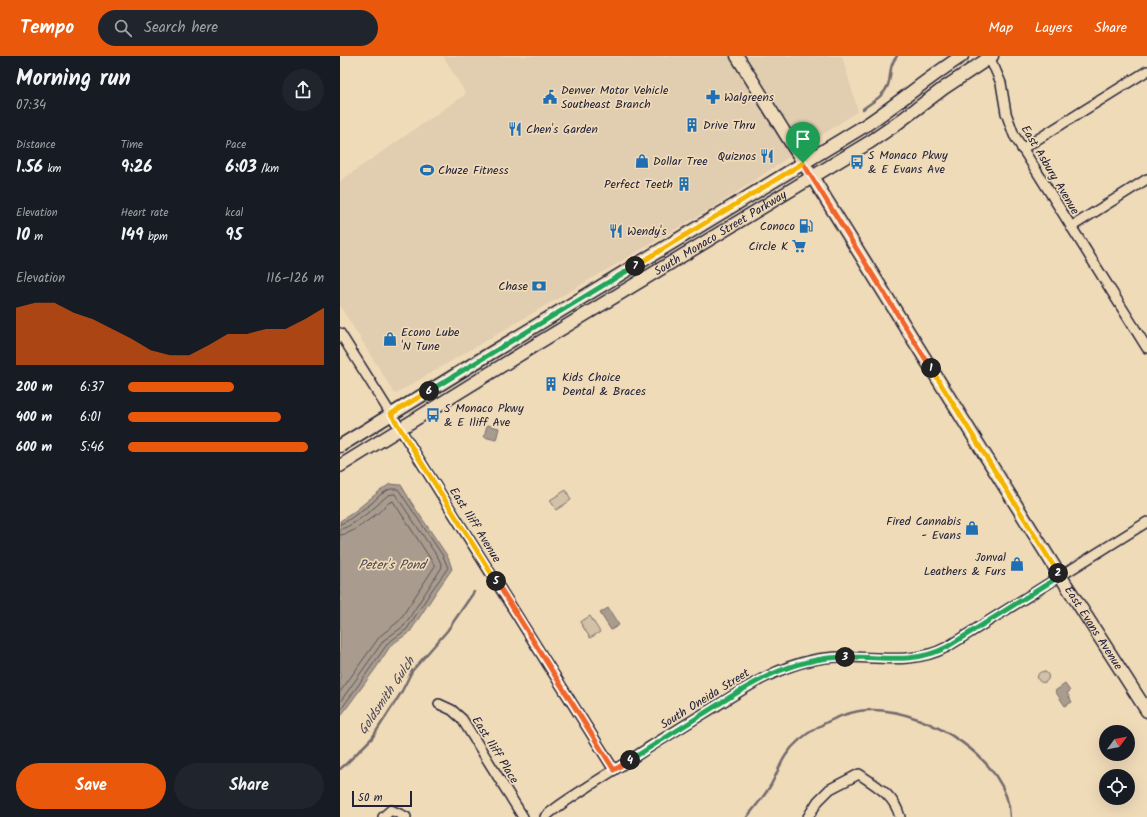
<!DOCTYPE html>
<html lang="en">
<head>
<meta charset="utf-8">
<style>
	body { margin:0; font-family:Kalam,sans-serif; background:#20242c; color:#f1f3f6; height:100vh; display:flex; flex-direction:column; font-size:15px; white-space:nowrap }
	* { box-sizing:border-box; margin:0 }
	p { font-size:13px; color:#9ea1a6 }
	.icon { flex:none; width:22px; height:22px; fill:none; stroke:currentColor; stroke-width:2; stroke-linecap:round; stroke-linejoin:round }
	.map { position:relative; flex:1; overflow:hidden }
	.sheet { display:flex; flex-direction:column; background:#171b24; width:340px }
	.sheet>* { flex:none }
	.needle { width:26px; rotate:58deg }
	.tools { position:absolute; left:759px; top:669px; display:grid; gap:8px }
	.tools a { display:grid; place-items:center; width:36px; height:36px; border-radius:50%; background:#171b24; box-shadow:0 4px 16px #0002; font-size:20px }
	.scale { position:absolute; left:12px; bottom:10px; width:60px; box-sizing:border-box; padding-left:4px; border:2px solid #22223b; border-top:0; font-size:11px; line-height:14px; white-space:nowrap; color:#22223b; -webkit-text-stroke:3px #f0dbb9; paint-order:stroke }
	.pin { position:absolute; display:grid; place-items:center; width:34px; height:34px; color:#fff; margin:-41px -17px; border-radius:50% 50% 50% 0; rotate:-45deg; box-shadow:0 0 4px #0007 }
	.pin .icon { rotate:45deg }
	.km { position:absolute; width:20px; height:20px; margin:-10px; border-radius:50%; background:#222; color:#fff; font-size:11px; line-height:20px; text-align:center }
	.round { display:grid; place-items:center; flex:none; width:42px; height:42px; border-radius:21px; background:#20242c }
	.head { display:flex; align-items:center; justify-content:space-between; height:68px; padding:0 16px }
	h1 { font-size:22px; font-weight:600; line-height:30px }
	.figures { display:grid; grid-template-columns:repeat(3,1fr); gap:6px; height:68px; padding:4px 16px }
	.figures div { display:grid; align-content:center }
	.figures b { font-size:17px; font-weight:600 }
	.figures small { font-size:11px; font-weight:400 }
	.figures p { font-size:11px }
	.chart { height:112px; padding:8px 16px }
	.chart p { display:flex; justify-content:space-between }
	.chart svg { width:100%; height:72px; margin-top:4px; fill:#ea580c; opacity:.7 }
	.cta { display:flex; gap:8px; margin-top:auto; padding:8px 16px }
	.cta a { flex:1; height:46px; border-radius:24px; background:#ea580c; color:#fff; font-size:16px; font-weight:600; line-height:46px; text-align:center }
	.cta a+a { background:#20242c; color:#f1f3f6 }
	ul { padding:0 16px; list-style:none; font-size:13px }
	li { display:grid; grid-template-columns:64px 48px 1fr; align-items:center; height:30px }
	li i { height:10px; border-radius:5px; background:#ea580c }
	header { display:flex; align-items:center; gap:24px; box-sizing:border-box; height:56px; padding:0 20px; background:#ea580c; color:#fff }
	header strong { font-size:19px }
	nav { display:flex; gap:22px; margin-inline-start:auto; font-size:14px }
	.search { width:280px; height:36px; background:#20242c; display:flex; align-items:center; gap:10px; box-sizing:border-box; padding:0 14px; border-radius:22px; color:#9ea1a6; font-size:15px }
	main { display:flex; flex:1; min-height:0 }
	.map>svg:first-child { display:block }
	.built { fill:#e1cdb0 }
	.green { fill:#d2c0a7; stroke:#7a7171 }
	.water { fill:#a99c8e; stroke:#736b6d }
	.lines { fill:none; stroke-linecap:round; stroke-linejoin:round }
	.shore { stroke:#58535c; stroke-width:1 }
	.stream { stroke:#736b6d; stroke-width:2.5 }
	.minor-casing { stroke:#22223b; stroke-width:12 }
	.major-casing { stroke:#22223b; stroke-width:15 }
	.minor { stroke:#f0dbb9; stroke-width:9 }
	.major { stroke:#f0dbb9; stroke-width:12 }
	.split-1-casing { stroke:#fff; stroke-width:8 }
	.split-2-casing { stroke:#fff; stroke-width:8 }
	.split-3-casing { stroke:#fff; stroke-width:8 }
	.split-4-casing { stroke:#fff; stroke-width:8 }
	.split-5-casing { stroke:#fff; stroke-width:8 }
	.split-6-casing { stroke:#fff; stroke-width:8 }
	.split-7-casing { stroke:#fff; stroke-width:8 }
	.split-8-casing { stroke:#fff; stroke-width:8 }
	.split-1 { stroke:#f0652b; stroke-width:5 }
	.split-2 { stroke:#f5b400; stroke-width:5 }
	.split-3 { stroke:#22a559; stroke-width:5 }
	.split-4 { stroke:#22a559; stroke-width:5 }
	.split-5 { stroke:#f0652b; stroke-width:5 }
	.split-6 { stroke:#f5b400; stroke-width:5 }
	.split-7 { stroke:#22a559; stroke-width:5 }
	.split-8 { stroke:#f5b400; stroke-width:5 }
	.labels { text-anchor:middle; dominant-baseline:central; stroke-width:3.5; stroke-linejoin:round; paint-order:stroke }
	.poi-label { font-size:12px; fill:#22223b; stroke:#f0dbb9; text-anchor:start }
	.street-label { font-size:12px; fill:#22223b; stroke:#f0dbb9 }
	.water-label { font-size:13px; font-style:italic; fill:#4a4754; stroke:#f0dbb9 }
</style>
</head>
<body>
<header>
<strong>Tempo</strong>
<div class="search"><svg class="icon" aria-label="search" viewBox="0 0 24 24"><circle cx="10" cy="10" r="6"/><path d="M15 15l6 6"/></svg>Search here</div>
<nav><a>Map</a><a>Layers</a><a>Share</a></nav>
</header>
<main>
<section class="sheet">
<div class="head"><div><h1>Morning run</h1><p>07:34</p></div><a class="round"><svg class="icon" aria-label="share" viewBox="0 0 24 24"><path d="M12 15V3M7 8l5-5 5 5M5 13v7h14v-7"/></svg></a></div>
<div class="figures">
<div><p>Distance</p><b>1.56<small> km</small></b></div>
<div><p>Time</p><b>9:26</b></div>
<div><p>Pace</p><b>6:03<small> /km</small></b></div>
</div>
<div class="figures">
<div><p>Elevation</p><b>10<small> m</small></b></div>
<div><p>Heart rate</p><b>149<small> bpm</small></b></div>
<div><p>kcal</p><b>95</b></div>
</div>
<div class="chart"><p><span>Elevation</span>116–126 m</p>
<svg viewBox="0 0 160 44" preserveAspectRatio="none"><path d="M0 44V9L10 6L20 6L30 12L40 16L50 22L60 28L70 35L80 38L90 38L100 32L110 25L120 25L130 22L140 22L150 16L160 9V44z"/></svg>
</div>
<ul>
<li><b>200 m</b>6:37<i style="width:54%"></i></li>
<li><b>400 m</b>6:01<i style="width:78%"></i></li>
<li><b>600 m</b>5:46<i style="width:92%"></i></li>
</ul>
<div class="cta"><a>Save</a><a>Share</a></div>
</section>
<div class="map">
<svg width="807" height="761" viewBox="0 0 807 761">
	<rect width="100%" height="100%" fill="#f0dbb9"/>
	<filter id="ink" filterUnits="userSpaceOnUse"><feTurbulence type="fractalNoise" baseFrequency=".025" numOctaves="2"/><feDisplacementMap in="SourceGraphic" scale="8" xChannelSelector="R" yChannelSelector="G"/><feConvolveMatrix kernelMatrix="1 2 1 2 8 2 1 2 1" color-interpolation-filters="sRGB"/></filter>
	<g filter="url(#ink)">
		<polygon class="built" points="103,0 502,0 518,55 382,146 55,338 0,250 0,125 126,38"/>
		<g class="green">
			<polygon points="226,434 231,444 216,454 210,444"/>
			<polygon points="250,560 260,576 250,582 240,566"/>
			<circle cx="703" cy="621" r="5.5"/>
		</g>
		<g class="water">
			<polygon points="147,369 159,372 156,384 144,381"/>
			<path d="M50,428L61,429L73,449L106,498L109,504L112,513L96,536L70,576L51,589L36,612L0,661V465C18,455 32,439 50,428Z"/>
			<polygon points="268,552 279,569 271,574 260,557"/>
			<polygon points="725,628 730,635 727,637 732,646 725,650 715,635"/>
		</g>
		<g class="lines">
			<g class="shore">
				<polyline points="0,468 7,465 32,447 40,439 50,433 58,433 103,500 108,512 92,534 67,573 48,587 0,655"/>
				<path d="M0,473C8,473 28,457 35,451C41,446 47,437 55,438L99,503L102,511L64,570L44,584L0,646"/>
				<path d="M0,479C11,479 28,464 38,457C43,453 46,447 53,445L95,510L59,565L40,580L0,636"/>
			</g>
			<g class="stream">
				<path d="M523,53C532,46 544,40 548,29C552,18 548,11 557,0"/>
				<polyline points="67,610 72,615"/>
				<polyline points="0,713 6,708 32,682 61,637 72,615 107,575 134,536"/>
				<path d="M407,761C415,751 423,742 429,732C436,721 439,709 446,699C453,688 466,678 478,671C495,661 515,653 535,654C587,655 669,703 670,761"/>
			</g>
			<defs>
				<g id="minor">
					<polyline points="648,0 655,13 661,27 666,57 674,79 807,292"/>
					<polyline points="682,93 807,15"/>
					<polyline points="731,171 807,123"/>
					<polyline points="0,277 274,714"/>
					<polyline points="99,648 112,654 122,663 183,761"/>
					<polyline points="43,761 51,754 66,761"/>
					<path d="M205,761C218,749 234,740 249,730C269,717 289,705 308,692C331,678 354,663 378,649C408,630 438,611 473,604C518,594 564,614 607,591L807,466"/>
					<path d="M468,761L478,745L490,733L519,718C537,730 554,739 560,761"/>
				</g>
				<g id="major">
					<path id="s1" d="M397,0L714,510L807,655"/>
					<path d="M0,390L151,297L526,69C559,47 589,21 622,0"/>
					<path id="s2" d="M0,410L200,286L530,86L555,69L604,32L652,0"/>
				</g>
			</defs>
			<use href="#minor" class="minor-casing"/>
			<use href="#major" class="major-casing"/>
			<use href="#minor" class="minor"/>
			<use href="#major" class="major"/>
		</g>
	</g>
	<g class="lines" filter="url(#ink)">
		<defs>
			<polyline id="split-1" points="463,107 591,312"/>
			<polyline id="split-2" points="591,312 718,517"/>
			<path id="split-3" d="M505,601C541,600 573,609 607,591L720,520L718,517"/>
			<path id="split-4" d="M290,704C315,688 339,673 363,658C408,629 449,602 505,601"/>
			<polyline id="split-5" points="156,525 274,714 290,704"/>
			<polyline id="split-6" points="89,335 51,358 156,525"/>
			<polyline id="split-7" points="89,335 295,210"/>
			<polyline id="split-8" points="295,210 463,107"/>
		</defs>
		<use href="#split-1" class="split-1-casing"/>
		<use href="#split-2" class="split-2-casing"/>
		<use href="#split-3" class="split-3-casing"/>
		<use href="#split-4" class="split-4-casing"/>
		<use href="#split-5" class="split-5-casing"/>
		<use href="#split-6" class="split-6-casing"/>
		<use href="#split-7" class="split-7-casing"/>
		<use href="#split-8" class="split-8-casing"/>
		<use href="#split-1" class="split-1"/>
		<use href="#split-2" class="split-2"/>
		<use href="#split-3" class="split-3"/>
		<use href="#split-4" class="split-4"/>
		<use href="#split-5" class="split-5"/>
		<use href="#split-6" class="split-6"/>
		<use href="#split-7" class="split-7"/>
		<use href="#split-8" class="split-8"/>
	</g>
	<defs>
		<symbol id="civic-bare" viewBox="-9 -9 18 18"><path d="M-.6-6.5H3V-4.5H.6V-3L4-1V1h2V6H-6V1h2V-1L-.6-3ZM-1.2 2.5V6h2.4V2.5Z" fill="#1f6fb2" stroke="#f0dbb9" stroke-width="2.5" paint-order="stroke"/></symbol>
		<symbol id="pharmacy-bare" viewBox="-9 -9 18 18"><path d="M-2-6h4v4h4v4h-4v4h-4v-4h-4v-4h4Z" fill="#1f6fb2" stroke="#f0dbb9" stroke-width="2.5" paint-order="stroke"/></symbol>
		<symbol id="building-bare" viewBox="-9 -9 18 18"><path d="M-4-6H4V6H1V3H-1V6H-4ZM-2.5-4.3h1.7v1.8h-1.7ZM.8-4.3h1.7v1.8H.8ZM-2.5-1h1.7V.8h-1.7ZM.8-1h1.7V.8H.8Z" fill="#1f6fb2" stroke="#f0dbb9" stroke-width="2.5" paint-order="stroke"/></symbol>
		<symbol id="restaurant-bare" viewBox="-9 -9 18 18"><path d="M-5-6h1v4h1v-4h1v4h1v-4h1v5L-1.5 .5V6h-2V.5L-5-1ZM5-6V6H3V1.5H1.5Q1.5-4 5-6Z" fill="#1f6fb2" stroke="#f0dbb9" stroke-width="2.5" paint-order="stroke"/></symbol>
		<symbol id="shop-bare" viewBox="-9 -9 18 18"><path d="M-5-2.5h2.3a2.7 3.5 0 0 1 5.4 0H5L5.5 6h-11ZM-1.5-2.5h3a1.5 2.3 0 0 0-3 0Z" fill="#1f6fb2" stroke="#f0dbb9" stroke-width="2.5" paint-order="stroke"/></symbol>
		<symbol id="bus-bare" viewBox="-9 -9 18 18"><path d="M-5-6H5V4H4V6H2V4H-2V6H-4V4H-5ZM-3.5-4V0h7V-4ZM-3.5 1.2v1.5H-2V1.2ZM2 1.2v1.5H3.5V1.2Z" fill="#1f6fb2" stroke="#f0dbb9" stroke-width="2.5" paint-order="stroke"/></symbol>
		<symbol id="stadium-bare" viewBox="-9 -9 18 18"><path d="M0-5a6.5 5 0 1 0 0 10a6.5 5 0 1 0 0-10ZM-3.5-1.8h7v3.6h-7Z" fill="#1f6fb2" stroke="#f0dbb9" stroke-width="2.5" paint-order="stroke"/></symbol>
		<symbol id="fuel-bare" viewBox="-9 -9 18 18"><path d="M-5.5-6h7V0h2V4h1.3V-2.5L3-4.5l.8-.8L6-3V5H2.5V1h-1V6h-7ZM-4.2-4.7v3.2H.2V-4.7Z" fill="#1f6fb2" stroke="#f0dbb9" stroke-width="2.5" paint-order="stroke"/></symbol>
		<symbol id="supermarket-bare" viewBox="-9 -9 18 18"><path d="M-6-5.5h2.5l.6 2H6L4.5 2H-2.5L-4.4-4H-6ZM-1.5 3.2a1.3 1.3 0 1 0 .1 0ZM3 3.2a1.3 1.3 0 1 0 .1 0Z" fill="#1f6fb2" stroke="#f0dbb9" stroke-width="2.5" paint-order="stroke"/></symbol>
		<symbol id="bank-bare" viewBox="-9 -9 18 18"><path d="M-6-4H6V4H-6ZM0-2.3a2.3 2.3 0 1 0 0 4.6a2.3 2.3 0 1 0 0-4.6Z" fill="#1f6fb2" stroke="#f0dbb9" stroke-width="2.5" paint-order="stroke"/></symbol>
	</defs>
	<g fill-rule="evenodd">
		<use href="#civic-bare" x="200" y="31" width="20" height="20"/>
		<use href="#pharmacy-bare" x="363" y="31" width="20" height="20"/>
		<use href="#building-bare" x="342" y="59" width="20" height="20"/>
		<use href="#restaurant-bare" x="165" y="63" width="20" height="20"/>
		<use href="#restaurant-bare" x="417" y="90" width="20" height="20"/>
		<use href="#shop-bare" x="292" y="95" width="20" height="20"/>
		<use href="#bus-bare" x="507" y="96" width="20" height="20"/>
		<use href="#stadium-bare" x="77" y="104" width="20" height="20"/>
		<use href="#building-bare" x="334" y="118" width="20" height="20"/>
		<use href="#fuel-bare" x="456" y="160" width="20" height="20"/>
		<use href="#restaurant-bare" x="266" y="165" width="20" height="20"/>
		<use href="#supermarket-bare" x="449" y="180" width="20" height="20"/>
		<use href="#bank-bare" x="189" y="220" width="20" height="20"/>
		<use href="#shop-bare" x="40" y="273" width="20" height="20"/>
		<use href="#building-bare" x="201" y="318" width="20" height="20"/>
		<use href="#bus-bare" x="83" y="349" width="20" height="20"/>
		<use href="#shop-bare" x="622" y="462" width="20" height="20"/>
		<use href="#shop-bare" x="667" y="498" width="20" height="20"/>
	</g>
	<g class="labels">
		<g class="poi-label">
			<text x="221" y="34">Denver Motor Vehicle<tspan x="221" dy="14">Southeast Branch</tspan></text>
			<text x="384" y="41">Walgreens</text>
			<text x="363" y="69">Drive Thru</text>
			<text x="186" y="73">Chen's Garden</text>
			<text x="528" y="99">S Monaco Pkwy<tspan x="528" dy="14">&amp; E Evans Ave</tspan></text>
			<text x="416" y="100" text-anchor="end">Quiznos</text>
			<text x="313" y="105">Dollar Tree</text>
			<text x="98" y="114">Chuze Fitness</text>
			<text x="333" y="128" text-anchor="end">Perfect Teeth</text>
			<text x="455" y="170" text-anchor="end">Conoco</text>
			<text x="287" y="175">Wendy's</text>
			<text x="448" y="190" text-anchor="end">Circle K</text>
			<text x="188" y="230" text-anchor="end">Chase</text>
			<text x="61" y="276">Econo Lube<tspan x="61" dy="14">'N Tune</tspan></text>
			<text x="222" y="321">Kids Choice<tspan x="222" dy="14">Dental &amp; Braces</tspan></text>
			<text x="104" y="352">S Monaco Pkwy<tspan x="104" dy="14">&amp; E Iliff Ave</tspan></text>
			<text x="621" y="465" text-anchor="end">Fired Cannabis<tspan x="621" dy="14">- Evans</tspan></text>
			<text x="666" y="501" text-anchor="end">Jonval<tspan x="666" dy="14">Leathers &amp; Furs</tspan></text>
		</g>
		<g class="street-label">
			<text transform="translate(710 114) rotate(59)">East Asbury Avenue</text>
			<text stroke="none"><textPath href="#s2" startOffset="446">South Monaco Street Parkway</textPath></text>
			<text transform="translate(135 469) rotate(58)">East Iliff Avenue</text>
			<text stroke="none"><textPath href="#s1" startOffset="674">East Evans Avenue</textPath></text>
			<text transform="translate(365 643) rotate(-32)">South Oneida Street</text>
			<text transform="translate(155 694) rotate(58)">East Iliff Place</text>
		</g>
		<g class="water-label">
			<text x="52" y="509">Peter's Pond</text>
			<text transform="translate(47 640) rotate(-56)">Goldsmith Gulch</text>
		</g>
	</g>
</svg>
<div class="tools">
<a><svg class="needle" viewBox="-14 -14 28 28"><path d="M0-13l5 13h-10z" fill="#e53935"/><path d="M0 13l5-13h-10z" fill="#9ea1a6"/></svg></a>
<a><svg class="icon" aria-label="locate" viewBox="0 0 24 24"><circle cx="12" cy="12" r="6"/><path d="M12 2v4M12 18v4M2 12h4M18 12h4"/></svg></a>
</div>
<div class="scale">50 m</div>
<div class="pin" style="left:463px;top:107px;background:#1e9e55"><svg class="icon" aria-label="arrive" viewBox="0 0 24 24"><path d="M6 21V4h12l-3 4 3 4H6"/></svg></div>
<b class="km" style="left:591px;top:312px">1</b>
<b class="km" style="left:718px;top:517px">2</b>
<b class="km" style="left:505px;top:601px">3</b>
<b class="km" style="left:290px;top:704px">4</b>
<b class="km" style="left:156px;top:525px">5</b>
<b class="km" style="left:89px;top:335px">6</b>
<b class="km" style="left:295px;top:210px">7</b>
</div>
</main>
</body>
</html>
